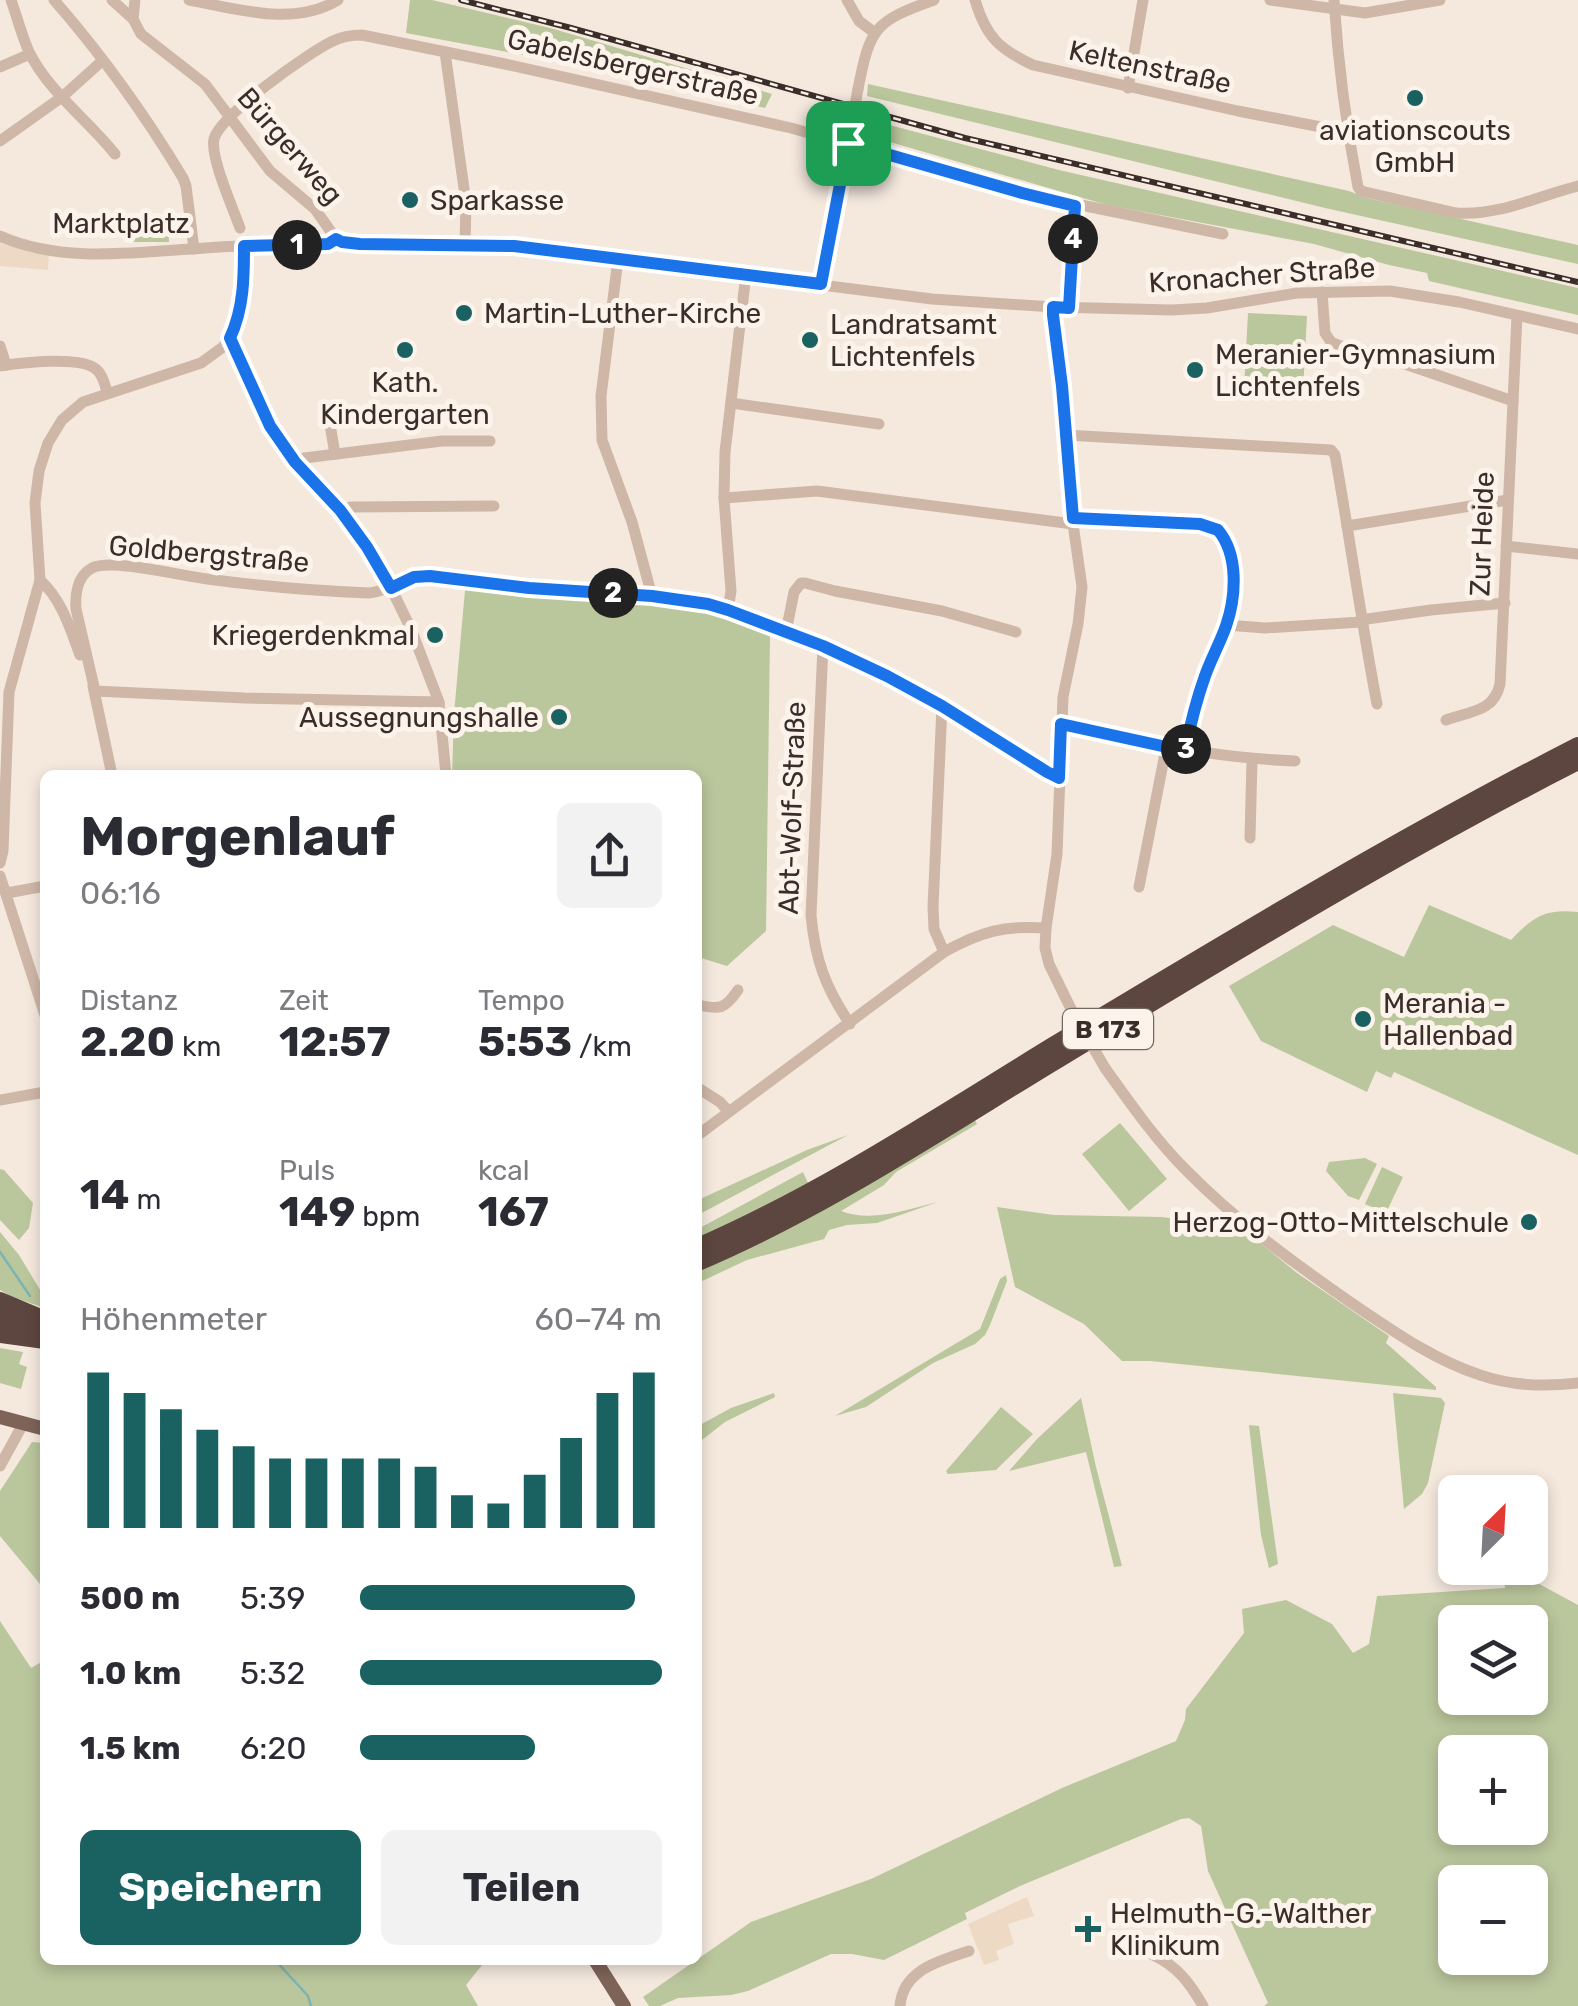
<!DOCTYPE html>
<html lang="de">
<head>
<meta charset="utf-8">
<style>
	body { margin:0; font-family:Rubik,sans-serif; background:#f2f2f3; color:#2b2b33; height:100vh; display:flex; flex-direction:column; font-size:38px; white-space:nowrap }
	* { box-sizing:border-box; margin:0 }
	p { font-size:32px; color:#7c7c81 }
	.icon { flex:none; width:55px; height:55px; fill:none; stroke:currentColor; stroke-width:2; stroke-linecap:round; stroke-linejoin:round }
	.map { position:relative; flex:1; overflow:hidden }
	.side { position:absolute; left:40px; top:770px; width:662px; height:1195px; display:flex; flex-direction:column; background:#fff; border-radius:15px; box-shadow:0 5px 15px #0003 }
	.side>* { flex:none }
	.needle { width:65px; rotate:24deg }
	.fabs { position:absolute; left:1438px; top:1475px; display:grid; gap:20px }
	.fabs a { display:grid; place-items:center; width:110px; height:110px; border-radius:15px; background:#fff; box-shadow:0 5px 15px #0003; font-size:50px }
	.pin { position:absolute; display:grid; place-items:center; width:85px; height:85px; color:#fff; margin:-42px; border-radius:20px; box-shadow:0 5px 15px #0006 }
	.km { position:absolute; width:50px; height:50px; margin:-25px; border-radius:50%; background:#222; color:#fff; font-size:28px; line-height:50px; text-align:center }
	.round { display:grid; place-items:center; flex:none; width:105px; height:105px; border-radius:15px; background:#f2f2f3 }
	.head { display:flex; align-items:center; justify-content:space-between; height:170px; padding:0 40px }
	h1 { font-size:55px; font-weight:700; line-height:75px }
	.metrics { display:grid; grid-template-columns:repeat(3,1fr); gap:15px; height:170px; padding:10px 40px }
	.metrics div { display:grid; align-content:center }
	.metrics b { font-size:42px; font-weight:700 }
	.metrics small { font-size:28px; font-weight:400 }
	.metrics p { font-size:28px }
	.chart { height:280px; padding:20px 40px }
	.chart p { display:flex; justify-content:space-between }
	.chart svg { width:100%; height:180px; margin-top:10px; stroke:#1a6161; stroke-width:6 }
	.action { display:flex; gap:20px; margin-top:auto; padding:20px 40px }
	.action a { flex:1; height:115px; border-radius:15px; background:#1a6161; color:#fff; font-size:40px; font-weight:700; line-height:115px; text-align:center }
	.action a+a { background:#f2f2f3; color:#2b2b33 }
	ul { padding:0 40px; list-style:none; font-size:32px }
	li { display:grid; grid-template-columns:160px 120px 1fr; align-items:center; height:75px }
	li i { height:25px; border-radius:12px; background:#1a6161 }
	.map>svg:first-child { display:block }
	.green { fill:#bac69c; fill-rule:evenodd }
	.plaza { fill:#eed9c4 }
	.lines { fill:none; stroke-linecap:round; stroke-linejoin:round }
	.stream { stroke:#7ab5b3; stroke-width:2.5 }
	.minor { stroke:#cfb7a8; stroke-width:11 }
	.major { stroke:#7e6359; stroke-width:14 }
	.highway { stroke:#5d463f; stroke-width:18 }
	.rail-casing { stroke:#3b2d29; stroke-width:6 }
	.rail { stroke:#fcf3eb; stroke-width:2.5; stroke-dasharray:8; stroke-linecap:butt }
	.minor-bridge { stroke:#cfb7a8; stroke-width:11 }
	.route-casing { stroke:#fff; stroke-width:20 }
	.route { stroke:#1a73e8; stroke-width:12 }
	.poi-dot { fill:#1a6161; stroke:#fcf3eb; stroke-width:4 }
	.labels { text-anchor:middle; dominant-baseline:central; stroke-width:10; stroke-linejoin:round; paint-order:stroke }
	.shield { fill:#fcf3eb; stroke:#756863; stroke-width:2.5 }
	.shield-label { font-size:25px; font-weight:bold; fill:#3b2d29 }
	.street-label { font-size:28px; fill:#3b2d29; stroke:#fcf3eb }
	.poi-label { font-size:28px; fill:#3b2d29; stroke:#fcf3eb; text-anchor:start }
</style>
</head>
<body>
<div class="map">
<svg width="1578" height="2006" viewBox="0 0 1578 2006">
	<rect width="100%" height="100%" fill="#f5e9de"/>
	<g class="green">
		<polygon points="410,0 432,0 554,29 772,94 765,108 556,61 406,33"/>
		<polygon points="868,84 1349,191 1367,198 1578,245 1578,264 1325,208 867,96"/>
		<polygon points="863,118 1059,170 1578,288 1578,315 1429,281 1427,273 1389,265 1314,244 1107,205 859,133"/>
		<polygon points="168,221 169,242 126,242 126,230 130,225"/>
		<polygon points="1248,313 1307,316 1303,391 1244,388"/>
		<polygon points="465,590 648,602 720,615 770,635 766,931 727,966 698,957 698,775 452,775 454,714"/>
		<path d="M1429,905L1511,940C1534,916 1545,909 1578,912V1155L1394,1072L1391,1078L1376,1071L1367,1092L1261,1041L1229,986L1333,925L1404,957Z"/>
		<path d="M975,1120L977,1124L896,1172L884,1185L841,1211C872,1223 908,1209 938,1202L877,1223L847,1225L829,1230L824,1239L747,1260L698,1283V1271L761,1241Z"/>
		<polygon points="1120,1123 1167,1179 1129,1211 1082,1154"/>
		<polygon points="848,1135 698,1215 698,1200 807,1150"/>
		<polygon points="1365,1158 1377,1164 1359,1200 1348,1196 1326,1171 1329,1162"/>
		<polygon points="1382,1167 1403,1177 1386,1213 1365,1204"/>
		<polygon points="0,1169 4,1170 33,1203 29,1228 19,1240 0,1220"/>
		<polygon points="803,1172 808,1183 766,1206 698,1239 698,1229"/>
		<polygon points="997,1207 1054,1215 1162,1217 1242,1228 1297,1273 1389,1336 1386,1343 1436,1387 1436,1390 1150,1361 1122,1361 1084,1324 1015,1287"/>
		<polygon points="0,1232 19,1255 42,1293 45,1294 45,1308 12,1297 0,1290"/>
		<polygon points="1006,1275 1007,1281 990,1325 985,1335 975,1344 933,1363 866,1407 835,1416 980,1329 1000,1279"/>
		<polygon points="0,1348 23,1352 19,1364 27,1367 21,1389 0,1383"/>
		<polygon points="774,1393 775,1397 725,1422 698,1443 698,1426 731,1408"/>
		<polygon points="1393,1393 1441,1398 1445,1403 1428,1483 1422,1494 1404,1509"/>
		<polygon points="1081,1398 1096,1467 1122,1566 1114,1567 1086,1452 1009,1471 1037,1439"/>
		<polygon points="1001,1407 1033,1434 996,1470 948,1474 946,1471"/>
		<polygon points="1249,1425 1259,1426 1278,1564 1269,1568 1261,1535"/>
		<polygon points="32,1442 45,1443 45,1590 0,1536 0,1491"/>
		<path d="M1517,1572L1578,1605V2006H1264L1268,2003L1208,1871L1201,1826L1189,1818L1181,1819L1020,1886L965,1913L967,1919L884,1960L852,1954H831L748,1991L731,1995L678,1998L660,2006H649L643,1997L751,1922L871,1879L1062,1788L1176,1741L1185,1720L1186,1709L1244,1633L1242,1609L1286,1600L1332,1624L1353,1653L1369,1644L1377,1596L1505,1588L1504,1575ZM1530,1622V1698H1455V1622ZM1455,1752H1530V1828H1455ZM1455,1882H1530V1958H1455Z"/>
		<polygon points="0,1621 31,1668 45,1660 45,1960 482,1960 483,1964 466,1985 478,2006 0,2006"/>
	</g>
	<g class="plaza">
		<polygon points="0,241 49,252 48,270 0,266"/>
		<polygon points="1027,1897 1034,1916 1008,1924 1014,1944 996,1951 999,1960 984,1965 968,1924"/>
	</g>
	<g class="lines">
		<g class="stream">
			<polyline points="0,1252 30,1296"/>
			<polyline points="275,1960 308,1996 311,2006"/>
		</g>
		<g class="minor">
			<path d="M11,0C17,17 22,36 29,52C49,92 88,120 115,154"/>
			<path d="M54,0C102,55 145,115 183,178L186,186L194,249"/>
			<polyline points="112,0 133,19"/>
			<polyline points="135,0 133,19 141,34 205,84 270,171 315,209 336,239"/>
			<path d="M189,0C238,9 293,27 338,0"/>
			<polyline points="847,0 859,21 875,33"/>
			<path d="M975,0C986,37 999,49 1033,65L1238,111L1347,132"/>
			<polyline points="1270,0 1365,13 1440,0"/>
			<path d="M1334,0C1338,63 1346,125 1358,187L1361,191L1456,213C1500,216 1537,196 1578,186"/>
			<polyline points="445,52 466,203 465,244"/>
			<polyline points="0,67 30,54"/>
			<polyline points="1128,88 1143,0"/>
			<path d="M858,89C870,27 875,21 934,0"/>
			<polyline points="0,141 62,97 102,61"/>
			<path d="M240,228C233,208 210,157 214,139C219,116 309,52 333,41C343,36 351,35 362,35L505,64L791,128L1022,193L1223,234"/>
			<path d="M0,236C63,264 138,252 205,248C246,245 287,245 328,244L336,239L348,244L514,246L932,299L1053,307L1172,310L1207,308L1297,293L1390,291L1459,302L1578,329"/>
			<polyline points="618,259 601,396 602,440 632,522 652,596"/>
			<polyline points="821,284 849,136"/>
			<polyline points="1322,292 1325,333 1331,342 1341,346 1370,352 1513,401"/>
			<polyline points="1053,307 1073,524 1082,587 1078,624 1063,697 1057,854 1046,928 1045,948 1049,964 1071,1009"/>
			<polyline points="1069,308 1075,206"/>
			<polyline points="230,338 270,426 295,462 339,510 367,547 391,588 411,629 439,702 446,775"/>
			<polyline points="0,346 6,365"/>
			<path d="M0,366C20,363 82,355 97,370C103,375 105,385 107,392"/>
			<polyline points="731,403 879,424"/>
			<polyline points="327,407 335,454"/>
			<path d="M1066,435L1331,450L1335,455C1350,538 1361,621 1377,704"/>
			<polyline points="295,462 304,458 442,441 490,441"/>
			<polyline points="724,498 817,491 1073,524"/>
			<polyline points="339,510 351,507 494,506"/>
			<path d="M1073,518L1200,524C1208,527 1216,528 1221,534C1241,555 1234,600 1227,625C1221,642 1211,658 1205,675C1196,700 1190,726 1185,751"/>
			<polyline points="1347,526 1508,500"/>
			<polyline points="1506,546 1578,554"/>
			<path d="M40,580C62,600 70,628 80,655"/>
			<polyline points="728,610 731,591 724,498 725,452 746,274"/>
			<polyline points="1360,620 1431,610 1505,603"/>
			<polyline points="1226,625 1265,628 1361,622"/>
			<polyline points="786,632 794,592 801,583 805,583 835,591 942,611 1016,632"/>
			<path d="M823,646L811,915C815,959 825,987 850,1024"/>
			<polyline points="93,686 112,775"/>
			<path d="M95,691L76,609C75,595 77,576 92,568C111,558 182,576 207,579C260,586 316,591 369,593C388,591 402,579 420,576C450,571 501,585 533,588C591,593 650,591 707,604C729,609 751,618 772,626C871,663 958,717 1047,773L1059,778"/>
			<polyline points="95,691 244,698 439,702"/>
			<polyline points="942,706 933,907 934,929 944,952"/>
			<path d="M1446,720C1470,711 1494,712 1500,684L1517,316"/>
			<path d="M1061,724C1139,742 1215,758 1295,761"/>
			<polyline points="1250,838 1252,760"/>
			<polyline points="0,863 3,851 9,692 40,580 35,503 39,471 48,443 62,420 83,402 201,363 223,347 235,328 240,310 244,286 244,246"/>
			<polyline points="0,876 45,1015"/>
			<polyline points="1139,887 1166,748"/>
			<polyline points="7,893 45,886"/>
			<path d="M698,1005C720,1010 725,1009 738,990"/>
			<path d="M1105,1068C1130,1103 1155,1139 1186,1170C1236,1221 1294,1263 1353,1304C1393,1331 1434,1360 1480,1375C1512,1386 1545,1387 1578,1383"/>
			<polyline points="698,1088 720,1102 729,1112"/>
			<polyline points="0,1100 45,1092"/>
			<path d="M698,1135L944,952C980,932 1004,925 1046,928"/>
			<polyline points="0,1466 23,1424"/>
			<path d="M1153,1955C1177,1966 1190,1983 1203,2006"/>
			<path d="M900,2006C903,1969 940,1961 969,1951"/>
		</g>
		<g class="major">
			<polyline points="0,1417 45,1429"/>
			<polyline points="595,1960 624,2006"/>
		</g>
		<g class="highway">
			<path d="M698,1247C822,1193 937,1117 1053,1046C1226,942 1398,838 1578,746"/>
			<path d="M698,1262C818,1211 929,1138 1040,1070C1217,963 1393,855 1578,761"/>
			<polyline points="0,1301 45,1320"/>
			<polyline points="0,1319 40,1325"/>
			<polyline points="0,1334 45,1340"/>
		</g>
		<defs>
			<polyline id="rail" points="461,0 571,28 965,138 1578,282"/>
		</defs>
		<use href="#rail" class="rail-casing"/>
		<use href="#rail" class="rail"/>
		<g class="minor-bridge">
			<polyline points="851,127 858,89"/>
			<polyline points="1071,1009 1105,1068"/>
		</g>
	</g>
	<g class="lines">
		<defs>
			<path id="route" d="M848,143L1022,193L1075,206L1069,308L1053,307V315L1062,386L1073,518L1200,524L1218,530C1239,555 1236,597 1226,626C1220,643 1211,659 1205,676C1196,701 1190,726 1185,751L1061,724L1059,778L1047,772L942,706L887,676L823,646L728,610L708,604L652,596L529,588L430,576L414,577L391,588L367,547L340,510L295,462L270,426L230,338C244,308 244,277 244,246L328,244L336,239L342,242L360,244L514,246L821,284Z"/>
		</defs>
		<use href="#route" class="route-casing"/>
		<use href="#route" class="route"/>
	</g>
	<g class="poi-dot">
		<circle cx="1415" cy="98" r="10"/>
		<circle cx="410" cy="200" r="10"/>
		<circle cx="464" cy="313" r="10"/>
		<circle cx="810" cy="340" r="10"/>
		<circle cx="405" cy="350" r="10"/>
		<circle cx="1195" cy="370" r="10"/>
		<circle cx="435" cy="635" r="10"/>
		<circle cx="559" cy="717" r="10"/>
		<circle cx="1363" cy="1019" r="10"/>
		<circle cx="1529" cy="1222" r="10"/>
		<path d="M1083 1914h10v10h10v10h-10v10h-10v-10h-10v-10h10z"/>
	</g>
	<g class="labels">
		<rect class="shield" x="1063" y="1009" width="90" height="40" rx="8"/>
		<g class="shield-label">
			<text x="1108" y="1029">B 173</text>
		</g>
		<g class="street-label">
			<text transform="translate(633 67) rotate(13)">Gabelsbergerstraße</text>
			<text transform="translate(1150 67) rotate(12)">Keltenstraße</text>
			<text transform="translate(290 146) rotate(49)">Bürgerweg</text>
			<text x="121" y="223">Marktplatz</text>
			<text transform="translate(1262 275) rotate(-4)">Kronacher Straße</text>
			<text transform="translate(1482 534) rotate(-88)">Zur Heide</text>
			<text transform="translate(209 554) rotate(5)">Goldbergstraße</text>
			<text transform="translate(792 808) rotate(-88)">Abt-Wolf-Straße</text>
		</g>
		<g class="poi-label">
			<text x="1415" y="130" text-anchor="middle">aviationscouts<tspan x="1415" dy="32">GmbH</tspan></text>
			<text x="430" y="200">Sparkasse</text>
			<text x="484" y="313">Martin-Luther-Kirche</text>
			<text x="830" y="324">Landratsamt<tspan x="830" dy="32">Lichtenfels</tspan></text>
			<text x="1215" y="354">Meranier-Gymnasium<tspan x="1215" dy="32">Lichtenfels</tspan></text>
			<text x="405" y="382" text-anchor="middle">Kath.<tspan x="405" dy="32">Kindergarten</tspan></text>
			<text x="415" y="635" text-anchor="end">Kriegerdenkmal</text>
			<text x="539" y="717" text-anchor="end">Aussegnungshalle</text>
			<text x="1383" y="1003">Merania -<tspan x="1383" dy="32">Hallenbad</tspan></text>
			<text x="1509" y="1222" text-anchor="end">Herzog-Otto-Mittelschule</text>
			<text x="1110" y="1913">Helmuth-G.-Walther<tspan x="1110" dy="32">Klinikum</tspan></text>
		</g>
	</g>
</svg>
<div class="fabs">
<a><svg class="needle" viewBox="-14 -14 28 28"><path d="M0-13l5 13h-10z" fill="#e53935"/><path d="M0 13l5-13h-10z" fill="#7c7c81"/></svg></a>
<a><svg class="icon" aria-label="layers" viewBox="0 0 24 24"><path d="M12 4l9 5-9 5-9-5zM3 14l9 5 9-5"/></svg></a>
<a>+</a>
<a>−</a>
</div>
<div class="pin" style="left:848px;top:143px;background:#1e9e55"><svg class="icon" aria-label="arrive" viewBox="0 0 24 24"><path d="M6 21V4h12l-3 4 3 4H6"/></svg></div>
<b class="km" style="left:297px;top:245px">1</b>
<b class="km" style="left:613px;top:593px">2</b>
<b class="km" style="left:1186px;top:749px">3</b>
<b class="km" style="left:1073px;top:239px">4</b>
<section class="side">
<div class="head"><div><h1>Morgenlauf</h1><p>06:16</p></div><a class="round"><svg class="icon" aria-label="share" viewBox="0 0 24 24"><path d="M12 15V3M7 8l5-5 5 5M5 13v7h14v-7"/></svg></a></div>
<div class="metrics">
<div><p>Distanz</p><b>2.20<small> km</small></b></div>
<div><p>Zeit</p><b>12:57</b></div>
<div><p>Tempo</p><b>5:53<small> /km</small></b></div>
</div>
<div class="metrics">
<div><b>14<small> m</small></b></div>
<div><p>Puls</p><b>149<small> bpm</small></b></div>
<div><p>kcal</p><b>167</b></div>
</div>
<div class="chart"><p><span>Höhenmeter</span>60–74 m</p>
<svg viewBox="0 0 160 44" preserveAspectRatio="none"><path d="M5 44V6M15 44V11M25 44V15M35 44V20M45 44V24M55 44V27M65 44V27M75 44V27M85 44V27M95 44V29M105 44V36M115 44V38M125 44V31M135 44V22M145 44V11M155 44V6"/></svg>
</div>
<ul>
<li><b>500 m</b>5:39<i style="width:91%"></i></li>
<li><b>1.0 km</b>5:32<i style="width:100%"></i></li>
<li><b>1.5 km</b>6:20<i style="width:58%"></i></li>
</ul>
<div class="action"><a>Speichern</a><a>Teilen</a></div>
</section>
</div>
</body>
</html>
